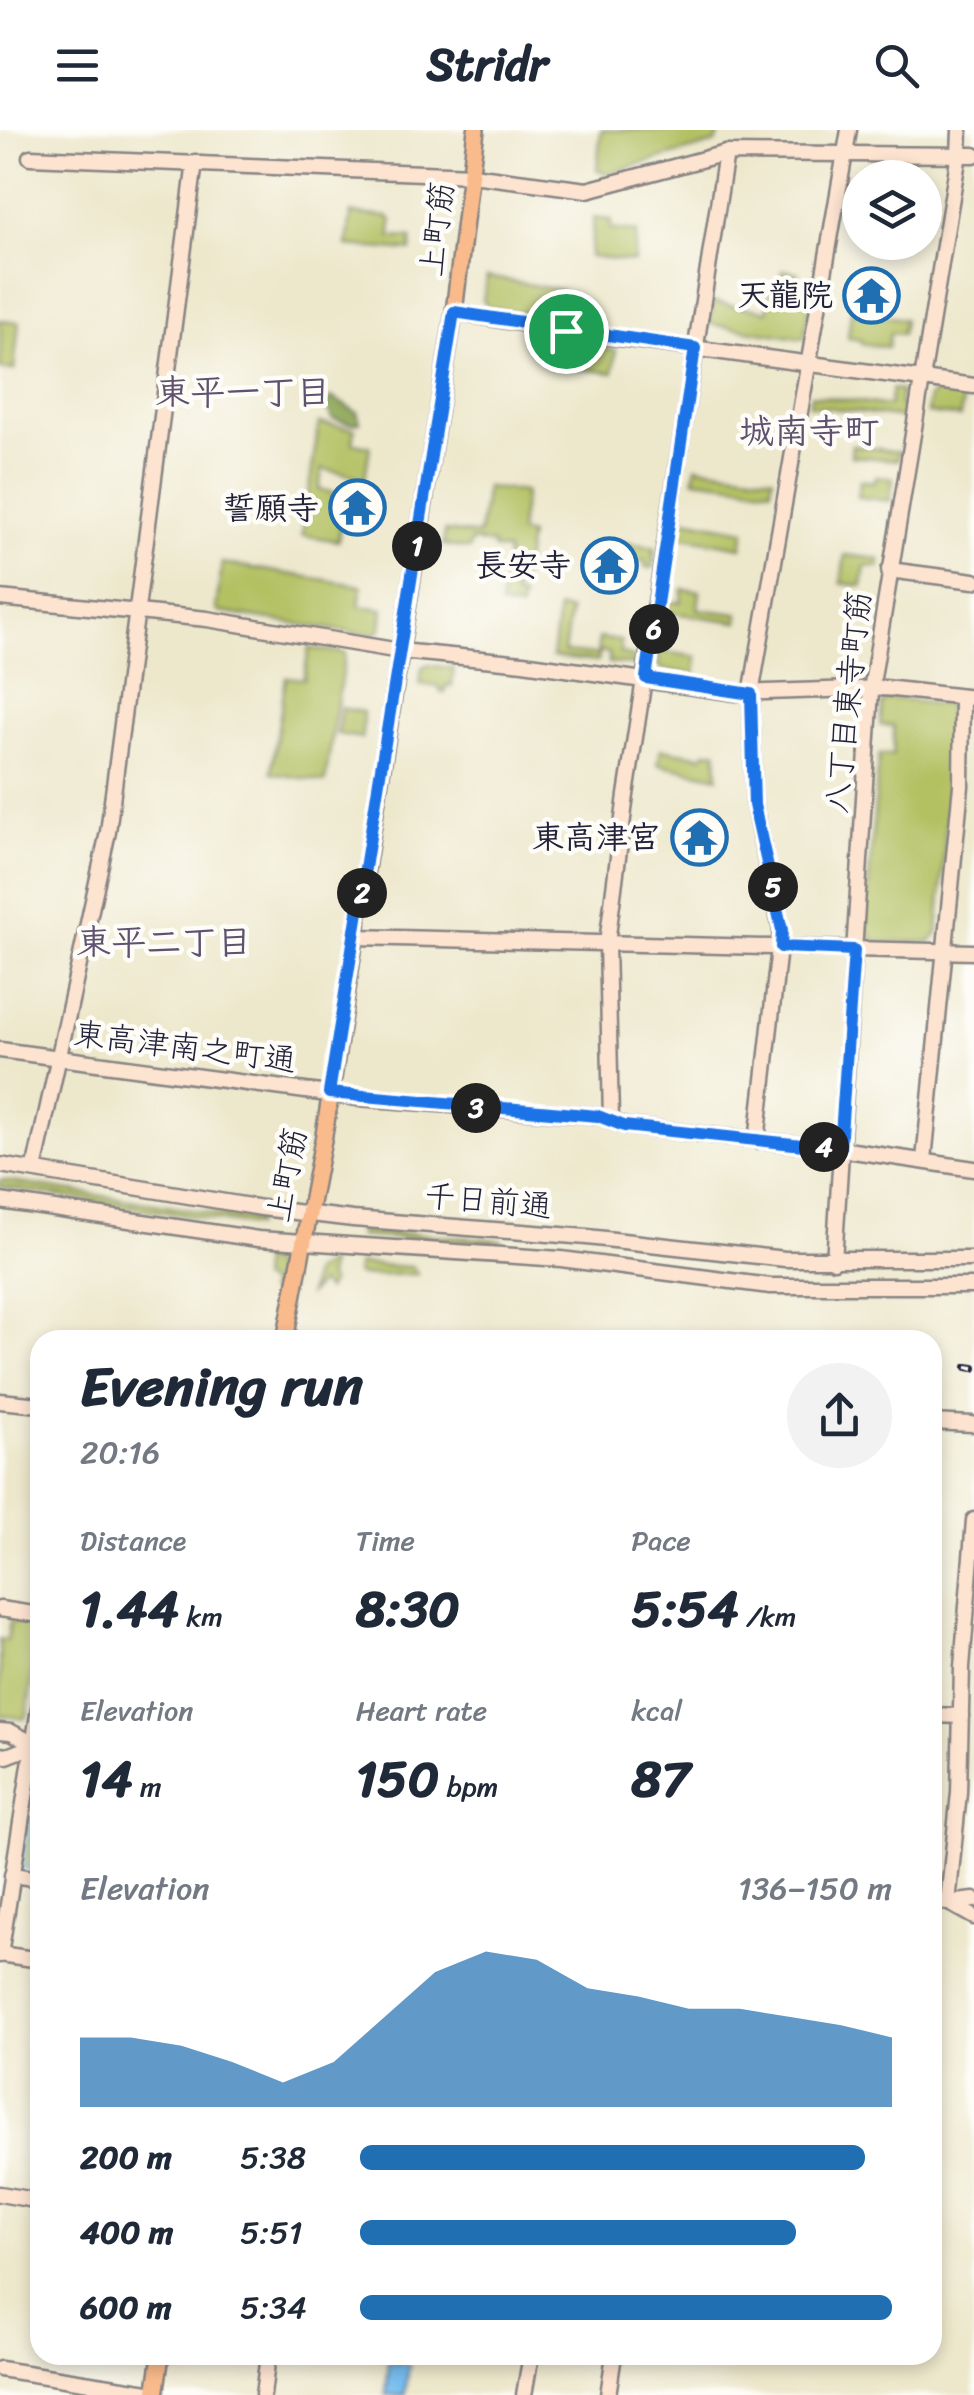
<!DOCTYPE html>
<html lang="en">
<head>
<meta charset="utf-8">
<style>
	body { margin:0; font-family:Sriracha,"Klee One",sans-serif; background:#f2f2f3; color:#1f2937; height:100vh; display:flex; flex-direction:column; font-size:38px; white-space:nowrap }
	* { box-sizing:border-box; margin:0 }
	p { font-size:32px; color:#747a83 }
	.icon { flex:none; width:55px; height:55px; fill:none; stroke:currentColor; stroke-width:2; stroke-linecap:round; stroke-linejoin:round }
	.map { position:relative; flex:1; overflow:hidden }
	.details { position:absolute; left:30px; top:1200px; width:912px; height:1035px; display:flex; flex-direction:column; background:#fff; border-radius:30px; box-shadow:0 5px 15px #0003 }
	.details>* { flex:none }
	.buttons { position:absolute; left:842px; top:30px; display:grid; gap:20px }
	.buttons a { display:grid; place-items:center; width:100px; height:100px; border-radius:50%; background:#fff; box-shadow:0 5px 15px #0003; font-size:50px }
	.pin { position:absolute; display:grid; place-items:center; width:85px; height:85px; color:#fff; margin:-42px; border:5px solid #fff; border-radius:50%; box-shadow:0 2px 10px #0007 }
	.km { position:absolute; width:50px; height:50px; margin:-25px; border-radius:50%; background:#222; color:#fff; font-size:28px; line-height:50px; text-align:center }
	.round { display:grid; place-items:center; flex:none; width:105px; height:105px; border-radius:52px; background:#f2f2f3 }
	.headline { display:flex; align-items:center; justify-content:space-between; height:170px; padding:0 50px }
	h1 { font-size:55px; font-weight:800; line-height:75px }
	.metrics { display:grid; grid-template-columns:repeat(3,1fr); gap:15px; height:170px; padding:10px 50px }
	.metrics div { display:grid; align-content:center }
	.metrics b { font-size:50px; font-weight:800 }
	.metrics small { font-size:28px; font-weight:400 }
	.metrics p { font-size:28px }
	.chart { height:280px; padding:20px 50px }
	.chart p { display:flex; justify-content:space-between }
	.chart svg { width:100%; height:180px; margin-top:10px; fill:#1f6fb2; opacity:.7 }
	ul { padding:0 50px; list-style:none; font-size:32px }
	li { display:grid; grid-template-columns:160px 120px 1fr; align-items:center; height:75px }
	li i { height:25px; border-radius:12px; background:#1f6fb2 }
	header { display:flex; justify-content:space-between; align-items:center; height:130px; padding:0 50px; background:#fff; font-size:45px; font-weight:800 }
	.map>svg:first-child { display:block }
	.green { fill:#b4c163; stroke:#6b724f; stroke-width:2.5 }
	.forest { fill:#8fa759; stroke:#58644a; stroke-width:2.5 }
	.water { fill:#76bdee; stroke:#4c7094; stroke-width:2.5 }
	.lines { fill:none; stroke-linecap:round; stroke-linejoin:round }
	.stream { stroke:#76bdee; stroke-width:4 }
	.secondary-casing { stroke:#888483; stroke-width:19 }
	.primary-casing { stroke:#888483; stroke-width:20 }
	.secondary { stroke:#fde4d1; stroke-width:14 }
	.primary { stroke:#fabb8c; stroke-width:15 }
	.rail-casing { stroke:#22223b; stroke-width:8 }
	.rail { stroke:#fdfcf7; stroke-width:4; stroke-dasharray:11; stroke-linecap:butt }
	.route-casing { stroke:#fff; stroke-width:20 }
	.route { stroke:#1a73e8; stroke-width:12 }
	.labels { text-anchor:middle; dominant-baseline:central; stroke-width:9; stroke-linejoin:round; paint-order:stroke }
	.street-label { font-size:32px; fill:#22223b; stroke:#fdfcf7 }
	.poi-label { font-size:32px; font-weight:bold; fill:#22223b; stroke:#fdfcf7; text-anchor:end }
	.neighbourhood-label { font-size:35px; font-weight:bold; fill:#5e5270; stroke:#fdfcf7 }
</style>
</head>
<body>
<header><svg class="icon" aria-label="menu" viewBox="0 0 24 24"><path d="M4 6h16M4 12h16M4 18h16"/></svg>Stridr<svg class="icon" aria-label="search" viewBox="0 0 24 24"><circle cx="10" cy="10" r="6"/><path d="M15 15l6 6"/></svg></header>
<div class="map">
<svg width="974" height="2265" viewBox="0 0 974 2265">
	<rect width="100%" height="100%" fill="#fdfcf7"/>
	<filter id="ink" filterUnits="userSpaceOnUse"><feTurbulence type="fractalNoise" baseFrequency=".01" numOctaves="2"/><feDisplacementMap in="SourceGraphic" scale="20" xChannelSelector="R" yChannelSelector="G"/><feConvolveMatrix kernelMatrix="1 2 1 2 8 2 1 2 1" color-interpolation-filters="sRGB"/></filter>
	<filter id="wash" filterUnits="userSpaceOnUse"><feTurbulence type="fractalNoise" baseFrequency=".0048" numOctaves="4" result="noise"/><feDisplacementMap in="SourceGraphic" scale="40" xChannelSelector="R" yChannelSelector="G"/><feGaussianBlur stdDeviation="2.25" result="paint"/><feColorMatrix in="noise" values="0 0 0 0 0 0 0 0 0 0 0 0 0 0 0 0 0 1.4 0 .05"/><feComposite in="paint" operator="in"/></filter>
	<g filter="url(#wash)">
		<rect width="100%" height="100%" fill="#ede7cb"/>
		<g class="green">
			<polygon points="601,0 721,0 716,13 605,44 597,40"/>
			<polygon points="351,83 388,87 392,90 391,107 412,108 411,121 347,116"/>
			<polygon points="594,88 611,90 611,99 637,102 634,132 590,127"/>
			<polygon points="783,140 798,143 797,153 813,155 804,209 709,194 713,172 767,181 771,160 780,161"/>
			<polygon points="487,147 561,160 557,183 553,188 488,177 483,170"/>
			<polygon points="851,181 904,189 902,204 890,203 888,217 861,214 861,210 848,208"/>
			<polygon points="0,190 19,192 14,240 0,239"/>
			<polygon points="578,215 616,220 613,243 575,238"/>
			<polygon points="892,259 901,261 900,275 905,276 903,288 809,275 811,265 889,276"/>
			<polygon points="936,261 964,265 960,287 927,283 929,267"/>
			<polygon points="319,293 355,299 353,313 370,316 365,348 322,339 319,360 333,362 331,374 343,379 338,411 302,405"/>
			<polygon points="852,315 899,322 898,330 851,326"/>
			<polygon points="696,336 773,347 771,359 694,349"/>
			<polygon points="876,346 893,348 890,371 857,367 860,350 875,352"/>
			<polygon points="486,357 525,362 519,403 529,405 523,448 517,448 514,465 522,467 520,479 500,476 507,421 493,419 493,414 471,411 469,419 443,415 445,401 479,405"/>
			<polygon points="680,388 745,400 742,417 678,406"/>
			<polygon points="621,412 655,417 652,438 645,437 645,431 623,428"/>
			<polygon points="845,425 880,429 879,437 865,436 862,456 841,453"/>
			<polygon points="222,433 362,456 359,476 383,479 381,499 375,504 355,503 219,482 216,479"/>
			<polygon points="683,459 700,461 698,479 739,484 738,492 665,482 666,472 681,472"/>
			<polygon points="558,479 570,481 564,522 597,525 599,508 621,511 620,523 638,529 638,532 635,535 609,533 609,523 600,521 598,532 552,527"/>
			<polygon points="309,518 345,523 325,652 271,643 286,547 304,549"/>
			<polygon points="660,521 697,527 695,544 662,539 658,536"/>
			<polygon points="428,535 454,538 452,556 446,555 445,562 440,561 440,557 420,554 422,538"/>
			<path d="M888,568L948,575C951,651 944,726 938,803L931,812H875L865,796L879,625H893L894,596L880,595L882,573Z"/>
			<polygon points="341,578 363,582 362,608 337,604"/>
			<polygon points="661,619 703,626 705,622 717,621 718,647 658,634"/>
			<polygon points="0,1050 256,1090 255,1096 0,1057"/>
			<polygon points="359,1100 501,1110 501,1114 359,1106"/>
			<polygon points="262,1127 275,1139 273,1164 268,1161 269,1154 260,1149"/>
			<polygon points="329,1133 328,1148 331,1152 326,1160 320,1153 309,1164 313,1143"/>
			<polygon points="358,1134 412,1137 417,1144 359,1146 356,1143"/>
			<polygon points="10,1491 39,1495 27,1586 23,1589 0,1585 0,1510 7,1510"/>
			<polygon points="29,1687 40,1689 40,1741 24,1738 21,1734"/>
		</g>
		<polygon class="forest" points="331,267 357,282 360,292 353,294 332,289 326,275"/>
		<polygon class="water" points="389,2232 409,2234 405,2265 386,2265"/>
		<g class="lines">
			<polyline class="stream" points="29,1688 22,1734 24,1738 40,1741"/>
		</g>
	</g>
	<g filter="url(#ink)">
		<g class="lines">
			<defs>
				<g id="secondary">
					<polyline points="30,27 472,45 587,60 726,23 974,25"/>
					<polyline points="454,182 567,201 974,256"/>
					<polyline points="889,440 974,451"/>
					<polyline points="0,468 207,489 400,521 523,533 736,563 885,558 974,568"/>
					<polyline points="355,807 974,822"/>
					<polyline points="0,920 358,968 598,986 625,996 840,1019 974,1039"/>
					<polyline points="611,989 607,813 626,665 726,23"/>
					<polyline points="757,1011 781,800 754,675 751,564 849,0"/>
					<polyline points="924,1030 961,656 962,567"/>
					<polyline points="0,1035 262,1078 353,1089 587,1107 785,1129 974,1129"/>
					<polyline points="34,1040 108,702 195,32"/>
					<polyline points="0,1071 258,1109 561,1129 770,1156 974,1156"/>
					<polyline points="834,1131 871,560 959,24 960,0"/>
					<polyline points="0,1271 40,1275"/>
					<polyline points="932,1292 972,1294"/>
					<polyline points="0,1479 40,1485"/>
					<polyline points="932,1585 961,1586"/>
					<polyline points="0,1601 11,1602 40,1617"/>
					<polyline points="0,1625 7,1626 33,1616"/>
					<polyline points="12,1745 40,1749"/>
					<polyline points="932,1770 948,1773 974,1770"/>
					<polyline points="948,1773 959,1662 962,1537 974,1390"/>
					<polyline points="949,1773 974,1787"/>
					<polyline points="0,1824 40,1830"/>
					<polyline points="0,1825 40,1572"/>
					<polyline points="0,2064 40,2071"/>
					<polyline points="0,2239 155,2263"/>
					<polyline points="263,2265 268,2225"/>
					<polyline points="524,2265 531,2225"/>
					<polyline points="608,2265 614,2225"/>
				</g>
				<g id="primary">
					<polyline points="285,1210 324,1005 454,182 476,0"/>
					<polyline points="155,2265 161,2225"/>
				</g>
			</defs>
			<use href="#secondary" class="secondary-casing"/>
			<use href="#primary" class="primary-casing"/>
			<use href="#secondary" class="secondary"/>
			<use href="#primary" class="primary"/>
			<defs>
				<polyline id="rail" points="967,1237 974,1238"/>
			</defs>
			<use href="#rail" class="rail-casing"/>
			<use href="#rail" class="rail"/>
		</g>
	</g>
	<g class="lines" filter="url(#ink)">
		<defs>
			<polygon id="route" points="454,182 695,218 646,548 751,564 754,675 782,800 781,817 854,820 840,1019 624,996 598,986 329,963"/>
		</defs>
		<use href="#route" class="route-casing"/>
		<use href="#route" class="route"/>
	</g>
	<defs>
		<symbol id="temple-ring" viewBox="-11 -11 22 22"><circle r="9.5" fill="#fdfcf7" stroke="#1f6fb2" stroke-width="1.5"/><path d="M0-6L5-2H3V0L6.5 2.5H4V6H1.5V3h-3V6H-4V2.5H-6.5L-3 0V-2H-5Z" fill="#1f6fb2"/></symbol>
	</defs>
	<g fill-rule="evenodd">
		<use href="#temple-ring" x="840" y="134" width="63" height="63"/>
		<use href="#temple-ring" x="326" y="346" width="63" height="63"/>
		<use href="#temple-ring" x="578" y="404" width="63" height="63"/>
		<use href="#temple-ring" x="668" y="676" width="63" height="63"/>
	</g>
	<g class="labels">
		<g class="street-label">
			<text transform="translate(437 99) rotate(-83)">上町筋</text>
			<text transform="translate(848 572) rotate(-84)">八丁目東寺町筋</text>
			<text transform="translate(185 917) rotate(7)">東高津南之町通</text>
			<text transform="translate(287 1045) rotate(-79)">上町筋</text>
			<text transform="translate(488 1071) rotate(5)">千日前通</text>
		</g>
		<g class="poi-label">
			<text x="833" y="165">天龍院</text>
			<text x="319" y="378">誓願寺</text>
			<text x="571" y="435">長安寺</text>
			<text x="660" y="707">東高津宮</text>
		</g>
		<g class="neighbourhood-label">
			<text x="243" y="262">東平一丁目</text>
			<text x="809" y="301">城南寺町</text>
			<text x="164" y="812">東平二丁目</text>
		</g>
	</g>
</svg>
<div class="buttons">
<a><svg class="icon" aria-label="layers" viewBox="0 0 24 24"><path d="M12 4l9 5-9 5-9-5zM3 14l9 5 9-5"/></svg></a>
</div>
<div class="pin" style="left:566px;top:201px;background:#1e9e55"><svg class="icon" aria-label="arrive" viewBox="0 0 24 24"><path d="M6 21V4h12l-3 4 3 4H6"/></svg></div>
<b class="km" style="left:417px;top:416px">1</b>
<b class="km" style="left:362px;top:763px">2</b>
<b class="km" style="left:476px;top:978px">3</b>
<b class="km" style="left:824px;top:1017px">4</b>
<b class="km" style="left:773px;top:757px">5</b>
<b class="km" style="left:654px;top:499px">6</b>
<section class="details">
<div class="headline"><div><h1>Evening run</h1><p>20:16</p></div><a class="round"><svg class="icon" aria-label="share" viewBox="0 0 24 24"><path d="M12 15V3M7 8l5-5 5 5M5 13v7h14v-7"/></svg></a></div>
<div class="metrics">
<div><p>Distance</p><b>1.44<small> km</small></b></div>
<div><p>Time</p><b>8:30</b></div>
<div><p>Pace</p><b>5:54<small> /km</small></b></div>
</div>
<div class="metrics">
<div><p>Elevation</p><b>14<small> m</small></b></div>
<div><p>Heart rate</p><b>150<small> bpm</small></b></div>
<div><p>kcal</p><b>87</b></div>
</div>
<div class="chart"><p><span>Elevation</span>136–150 m</p>
<svg viewBox="0 0 160 44" preserveAspectRatio="none"><path d="M0 44V27L10 27L20 29L30 33L40 38L50 33L60 22L70 11L80 6L90 8L100 15L110 17L120 20L130 20L140 22L150 24L160 27V44z"/></svg>
</div>
<ul>
<li><b>200 m</b>5:38<i style="width:95%"></i></li>
<li><b>400 m</b>5:51<i style="width:82%"></i></li>
<li><b>600 m</b>5:34<i style="width:100%"></i></li>
</ul>
</section>
</div>
</body>
</html>
